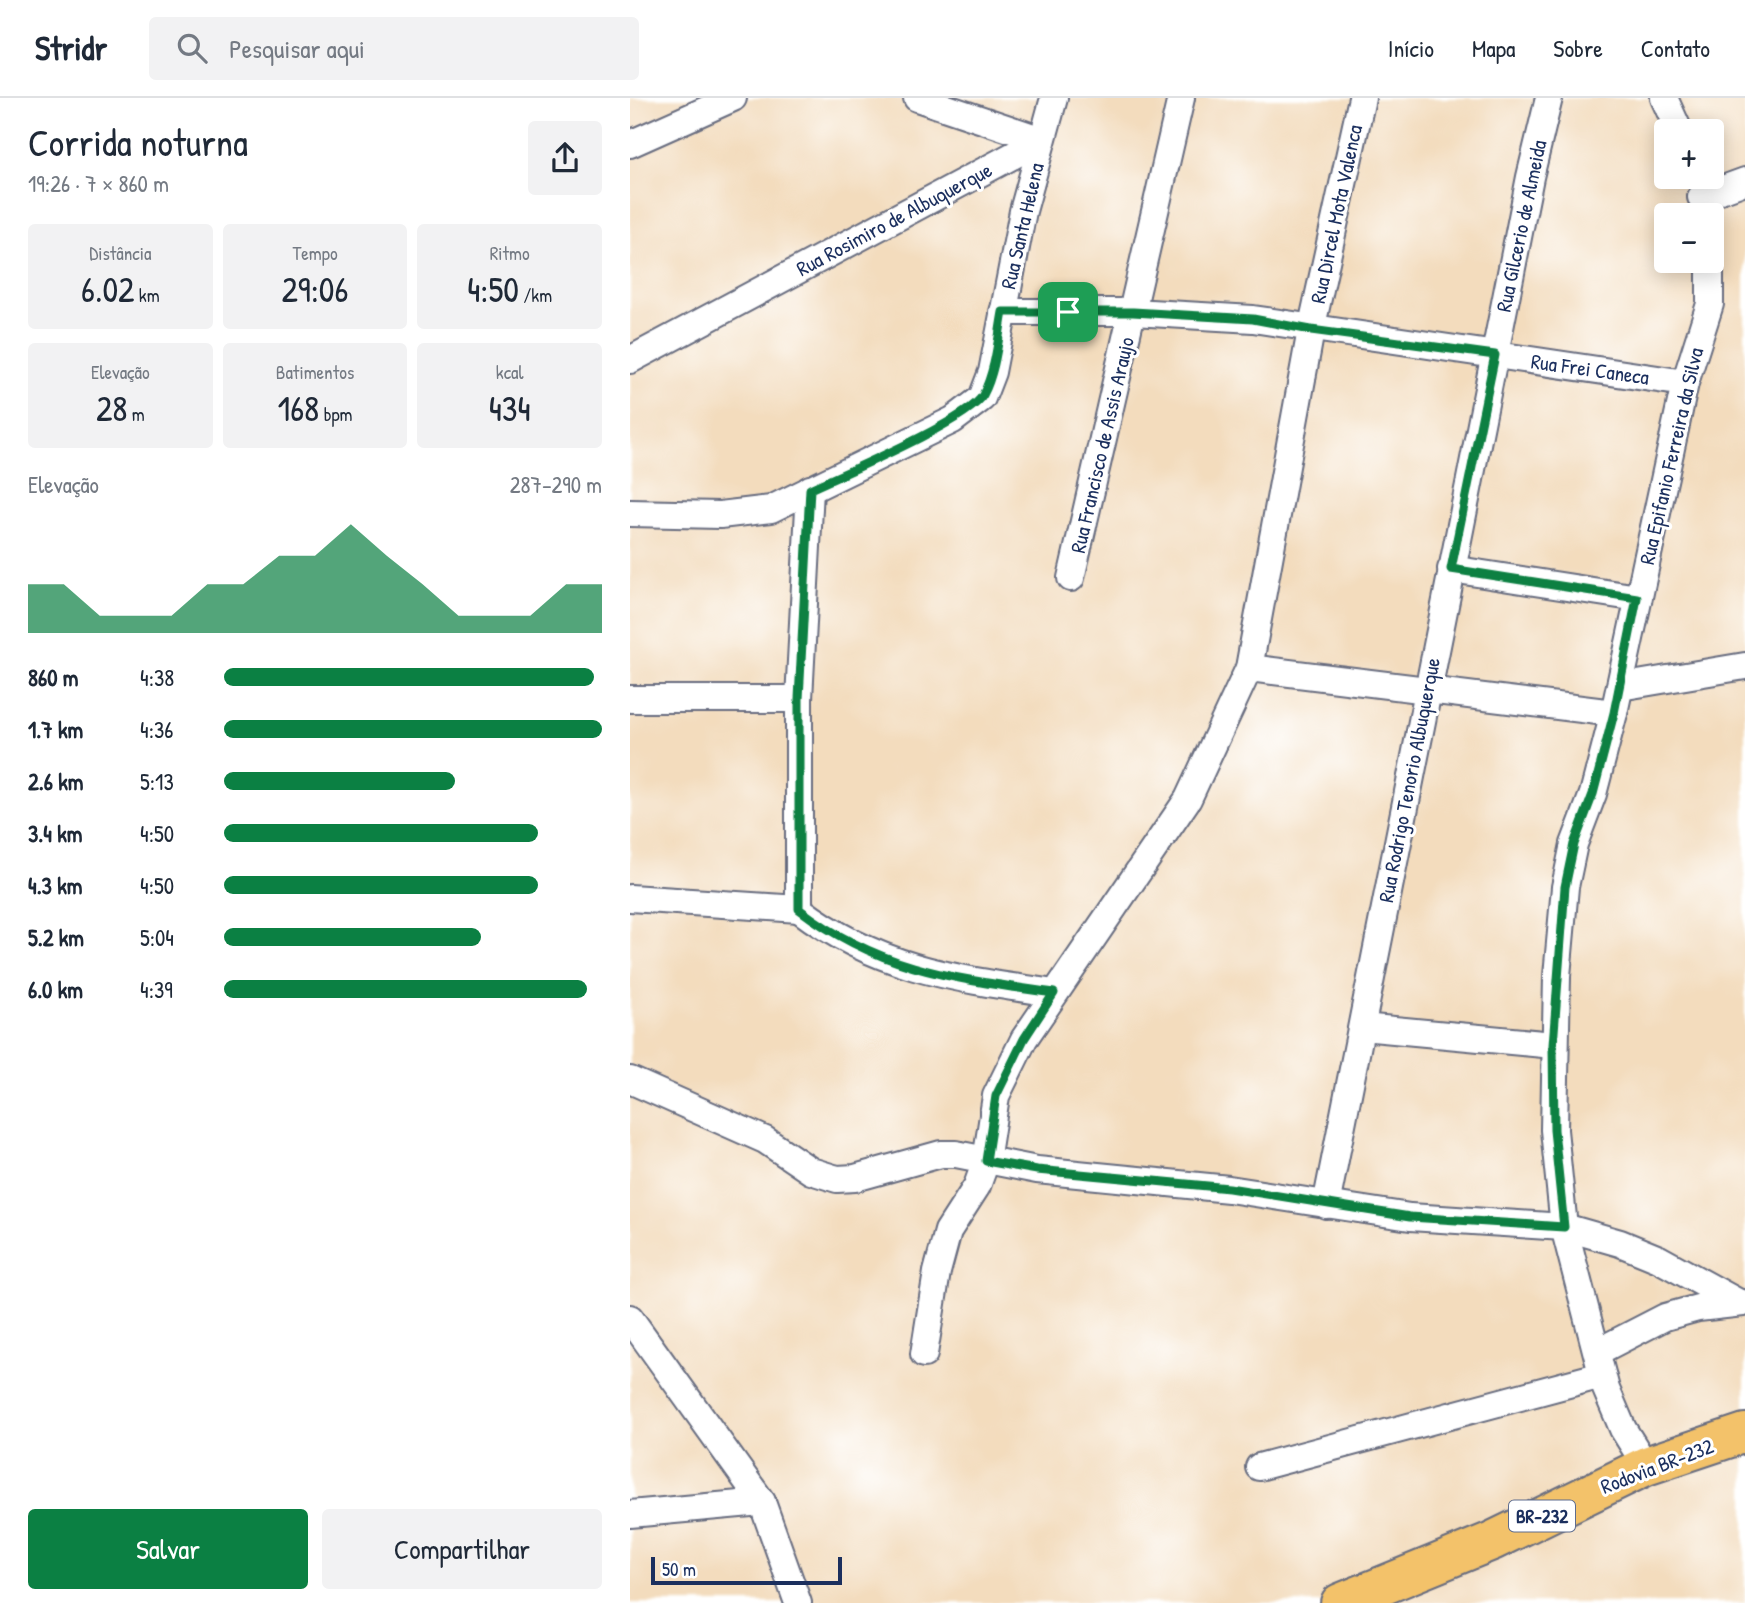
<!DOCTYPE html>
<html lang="pt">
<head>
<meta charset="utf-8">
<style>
	body { margin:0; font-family:"Patrick Hand",sans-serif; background:#f2f2f3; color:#1f2937; height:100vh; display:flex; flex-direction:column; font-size:26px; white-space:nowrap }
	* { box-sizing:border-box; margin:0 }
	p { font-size:23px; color:#747a83 }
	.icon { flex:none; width:38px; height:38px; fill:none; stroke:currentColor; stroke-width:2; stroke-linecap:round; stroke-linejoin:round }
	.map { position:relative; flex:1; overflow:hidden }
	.drawer { display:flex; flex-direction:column; background:#fff; width:630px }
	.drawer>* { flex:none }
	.tools { position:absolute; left:1024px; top:21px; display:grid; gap:14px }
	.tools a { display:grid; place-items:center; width:70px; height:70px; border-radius:7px; background:#fff; box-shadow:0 4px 18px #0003; font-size:35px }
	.scale { position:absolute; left:21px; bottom:18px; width:191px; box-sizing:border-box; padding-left:7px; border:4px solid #1b2f5e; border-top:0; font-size:19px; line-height:24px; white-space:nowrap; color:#1b2f5e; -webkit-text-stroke:5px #fff; paint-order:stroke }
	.pin { position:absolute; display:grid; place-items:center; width:60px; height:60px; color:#fff; margin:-30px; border-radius:14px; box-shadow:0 4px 10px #0006 }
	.round { display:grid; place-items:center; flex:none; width:74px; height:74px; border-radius:7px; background:#f2f2f3 }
	.headline { display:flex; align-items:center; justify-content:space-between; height:119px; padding:0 28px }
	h1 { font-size:38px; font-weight:600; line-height:52px }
	.figures { display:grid; grid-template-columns:repeat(3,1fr); gap:10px; height:119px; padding:7px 28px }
	.figures div { display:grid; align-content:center; border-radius:7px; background:#f2f2f3; text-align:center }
	.figures b { font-size:35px; font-weight:600 }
	.figures small { font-size:19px; font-weight:400 }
	.figures p { font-size:19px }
	.chart { height:196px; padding:14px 28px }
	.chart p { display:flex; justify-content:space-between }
	.chart svg { width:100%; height:126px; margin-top:7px; fill:#0b8043; opacity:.7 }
	.primary-button { display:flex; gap:14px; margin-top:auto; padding:14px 28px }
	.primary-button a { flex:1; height:80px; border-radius:7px; background:#0b8043; color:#fff; font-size:28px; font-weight:600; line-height:80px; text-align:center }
	.primary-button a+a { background:#f2f2f3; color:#1f2937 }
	ul { padding:0 28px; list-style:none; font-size:23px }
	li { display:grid; grid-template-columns:112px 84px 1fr; align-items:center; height:52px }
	li i { height:18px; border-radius:9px; background:#0b8043 }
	header { display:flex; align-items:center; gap:42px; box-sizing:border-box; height:98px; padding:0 35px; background:#fff; border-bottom:2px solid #e0e1e3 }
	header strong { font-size:33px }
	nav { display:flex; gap:38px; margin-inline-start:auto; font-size:24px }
	.search { width:490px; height:63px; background:#f2f2f3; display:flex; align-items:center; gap:18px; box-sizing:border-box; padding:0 24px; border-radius:7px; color:#747a83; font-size:26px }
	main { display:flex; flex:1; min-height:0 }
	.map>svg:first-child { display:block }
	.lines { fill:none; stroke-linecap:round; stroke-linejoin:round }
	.minor-casing { stroke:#676c7f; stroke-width:30 }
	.highway-casing { stroke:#676c7f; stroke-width:42 }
	.minor { stroke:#fff; stroke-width:26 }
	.highway { stroke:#f3c26a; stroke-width:38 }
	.route-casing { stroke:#fff; stroke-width:14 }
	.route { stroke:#0b8043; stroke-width:9 }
	.labels { text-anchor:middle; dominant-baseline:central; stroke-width:6; stroke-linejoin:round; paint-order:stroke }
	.shield { fill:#fff; stroke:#5f6d8e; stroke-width:2 }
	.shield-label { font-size:19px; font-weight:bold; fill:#1b2f5e }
	.street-label { font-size:21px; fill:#1b2f5e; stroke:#fff }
</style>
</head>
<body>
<header>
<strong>Stridr</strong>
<div class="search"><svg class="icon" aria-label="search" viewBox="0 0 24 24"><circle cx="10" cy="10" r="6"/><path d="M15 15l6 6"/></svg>Pesquisar aqui</div>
<nav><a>Início</a><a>Mapa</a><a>Sobre</a><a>Contato</a></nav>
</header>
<main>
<section class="drawer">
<div class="headline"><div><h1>Corrida noturna</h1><p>19:26 · 7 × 860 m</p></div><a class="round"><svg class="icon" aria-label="share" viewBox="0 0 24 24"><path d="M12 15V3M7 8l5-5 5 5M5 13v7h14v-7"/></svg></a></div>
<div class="figures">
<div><p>Distância</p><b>6.02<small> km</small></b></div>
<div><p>Tempo</p><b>29:06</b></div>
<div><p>Ritmo</p><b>4:50<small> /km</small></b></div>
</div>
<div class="figures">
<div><p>Elevação</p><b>28<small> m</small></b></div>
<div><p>Batimentos</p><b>168<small> bpm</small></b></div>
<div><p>kcal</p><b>434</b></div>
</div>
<div class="chart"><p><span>Elevação</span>287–290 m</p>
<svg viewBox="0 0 160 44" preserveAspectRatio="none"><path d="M0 44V27L10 27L20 38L30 38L40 38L50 27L60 27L70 17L80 17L90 6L100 17L110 27L120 38L130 38L140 38L150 27L160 27V44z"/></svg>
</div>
<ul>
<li><b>860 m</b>4:38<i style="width:98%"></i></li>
<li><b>1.7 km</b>4:36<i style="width:100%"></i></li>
<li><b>2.6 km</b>5:13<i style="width:61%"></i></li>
<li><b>3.4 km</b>4:50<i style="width:83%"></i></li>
<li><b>4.3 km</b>4:50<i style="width:83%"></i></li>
<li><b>5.2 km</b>5:04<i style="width:68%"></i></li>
<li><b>6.0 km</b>4:39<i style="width:96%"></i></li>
</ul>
<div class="primary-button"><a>Salvar</a><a>Compartilhar</a></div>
</section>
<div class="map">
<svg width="1115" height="1505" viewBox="0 0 1115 1505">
	<rect width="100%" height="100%" fill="#fff"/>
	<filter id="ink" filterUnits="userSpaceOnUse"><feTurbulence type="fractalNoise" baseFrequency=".0143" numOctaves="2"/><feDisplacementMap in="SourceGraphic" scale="14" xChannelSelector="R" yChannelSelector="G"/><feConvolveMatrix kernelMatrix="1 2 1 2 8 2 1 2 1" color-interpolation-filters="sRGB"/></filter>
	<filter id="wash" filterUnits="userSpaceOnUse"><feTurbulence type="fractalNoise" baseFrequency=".00686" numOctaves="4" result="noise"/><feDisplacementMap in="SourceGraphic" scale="28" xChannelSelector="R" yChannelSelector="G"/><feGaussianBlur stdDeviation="1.57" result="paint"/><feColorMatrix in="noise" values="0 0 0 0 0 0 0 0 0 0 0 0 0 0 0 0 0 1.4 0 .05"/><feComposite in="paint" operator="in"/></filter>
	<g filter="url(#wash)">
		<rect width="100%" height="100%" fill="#f3dcbd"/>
	</g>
	<g filter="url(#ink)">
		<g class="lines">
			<defs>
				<g id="minor">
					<polyline points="287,0 412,42"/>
					<polyline points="1034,0 1049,33"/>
					<polyline points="0,46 103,0"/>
					<polyline points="1071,99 1115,83"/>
					<polyline points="373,214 503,214 623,221 1055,285"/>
					<polyline points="0,262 412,42"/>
					<polyline points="0,415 90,417 141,411 323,322 352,300 362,274 393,113 424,0"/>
					<polyline points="821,471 1008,500"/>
					<polyline points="441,480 551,0"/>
					<polyline points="619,570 984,615"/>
					<polyline points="990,589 1115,568"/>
					<polyline points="0,601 169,601"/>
					<polyline points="0,800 169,811"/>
					<polyline points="169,811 169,601 180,391"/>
					<path d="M169,811C249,872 328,881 424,895"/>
					<polyline points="732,929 924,947"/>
					<polyline points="0,982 135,1042 181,1073 207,1081 225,1080 311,1056 326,1056 407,1072 599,1091 780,1119 934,1129 990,1145 1029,1161 1109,1205"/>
					<polyline points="696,1107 900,79 919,0"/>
					<polyline points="0,1220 132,1404 168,1505"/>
					<polyline points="967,1254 1035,1219 1068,1210 1113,1205"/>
					<polyline points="294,1256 307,1174 318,1133 347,1088 356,1063 366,998 394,941 558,701 619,570 681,232 732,0"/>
					<polyline points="1016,1368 993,1331 976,1291 934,1129 924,1032 927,878 935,789 944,746 963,696 984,615 1055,285 1080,206 1080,163"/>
					<polyline points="629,1369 972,1277"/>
					<polyline points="0,1416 132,1404"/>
				</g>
				<polyline id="highway" points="710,1505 862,1443 1016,1368 1115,1335"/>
			</defs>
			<use href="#minor" class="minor-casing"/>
			<use href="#highway" class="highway-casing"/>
			<use href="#minor" class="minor"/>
			<use href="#highway" class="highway"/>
		</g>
	</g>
	<g class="lines" filter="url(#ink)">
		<defs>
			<path id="route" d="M373,214H503L623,221L681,232L865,257L821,471L1007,500L984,615L963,696L944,746L935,789L923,947L924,1032L934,1129L780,1119L599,1090L407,1072L356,1063L366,998L394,941L424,895C327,881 250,873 169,811V601L180,391C212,376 340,322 353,297C366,272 368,241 373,214Z"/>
		</defs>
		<use href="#route" class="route-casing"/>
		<use href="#route" class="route"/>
	</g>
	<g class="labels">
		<rect class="shield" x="879" y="1402.5" width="66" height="31" rx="5"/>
		<g class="shield-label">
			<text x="912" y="1418">BR-232</text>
		</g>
		<g class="street-label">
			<text transform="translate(706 116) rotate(-78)">Rua Dircel Mota Valenca</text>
			<text transform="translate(264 121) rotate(-28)">Rua Rosimiro de Albuquerque</text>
			<text transform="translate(392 128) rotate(-77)">Rua Santa Helena</text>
			<text transform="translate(891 128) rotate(-78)">Rua Gilcerio de Almeida</text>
			<text transform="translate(960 271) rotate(8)">Rua Frei Caneca</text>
			<text transform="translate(472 347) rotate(-77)">Rua Francisco de Assis Araujo</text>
			<text transform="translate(1041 358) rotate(-77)">Rua Epifanio Ferreira da Silva</text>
			<text transform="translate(779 682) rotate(-79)">Rua Rodrigo Tenorio Albuquerque</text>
			<text transform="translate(1027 1368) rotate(-21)">Rodovia BR-232</text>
		</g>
	</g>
</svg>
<div class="tools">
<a>+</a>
<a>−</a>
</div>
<div class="scale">50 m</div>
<div class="pin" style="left:438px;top:214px;background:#1e9e55"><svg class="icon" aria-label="arrive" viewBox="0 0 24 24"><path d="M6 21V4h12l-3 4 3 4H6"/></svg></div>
</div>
</main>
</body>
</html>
